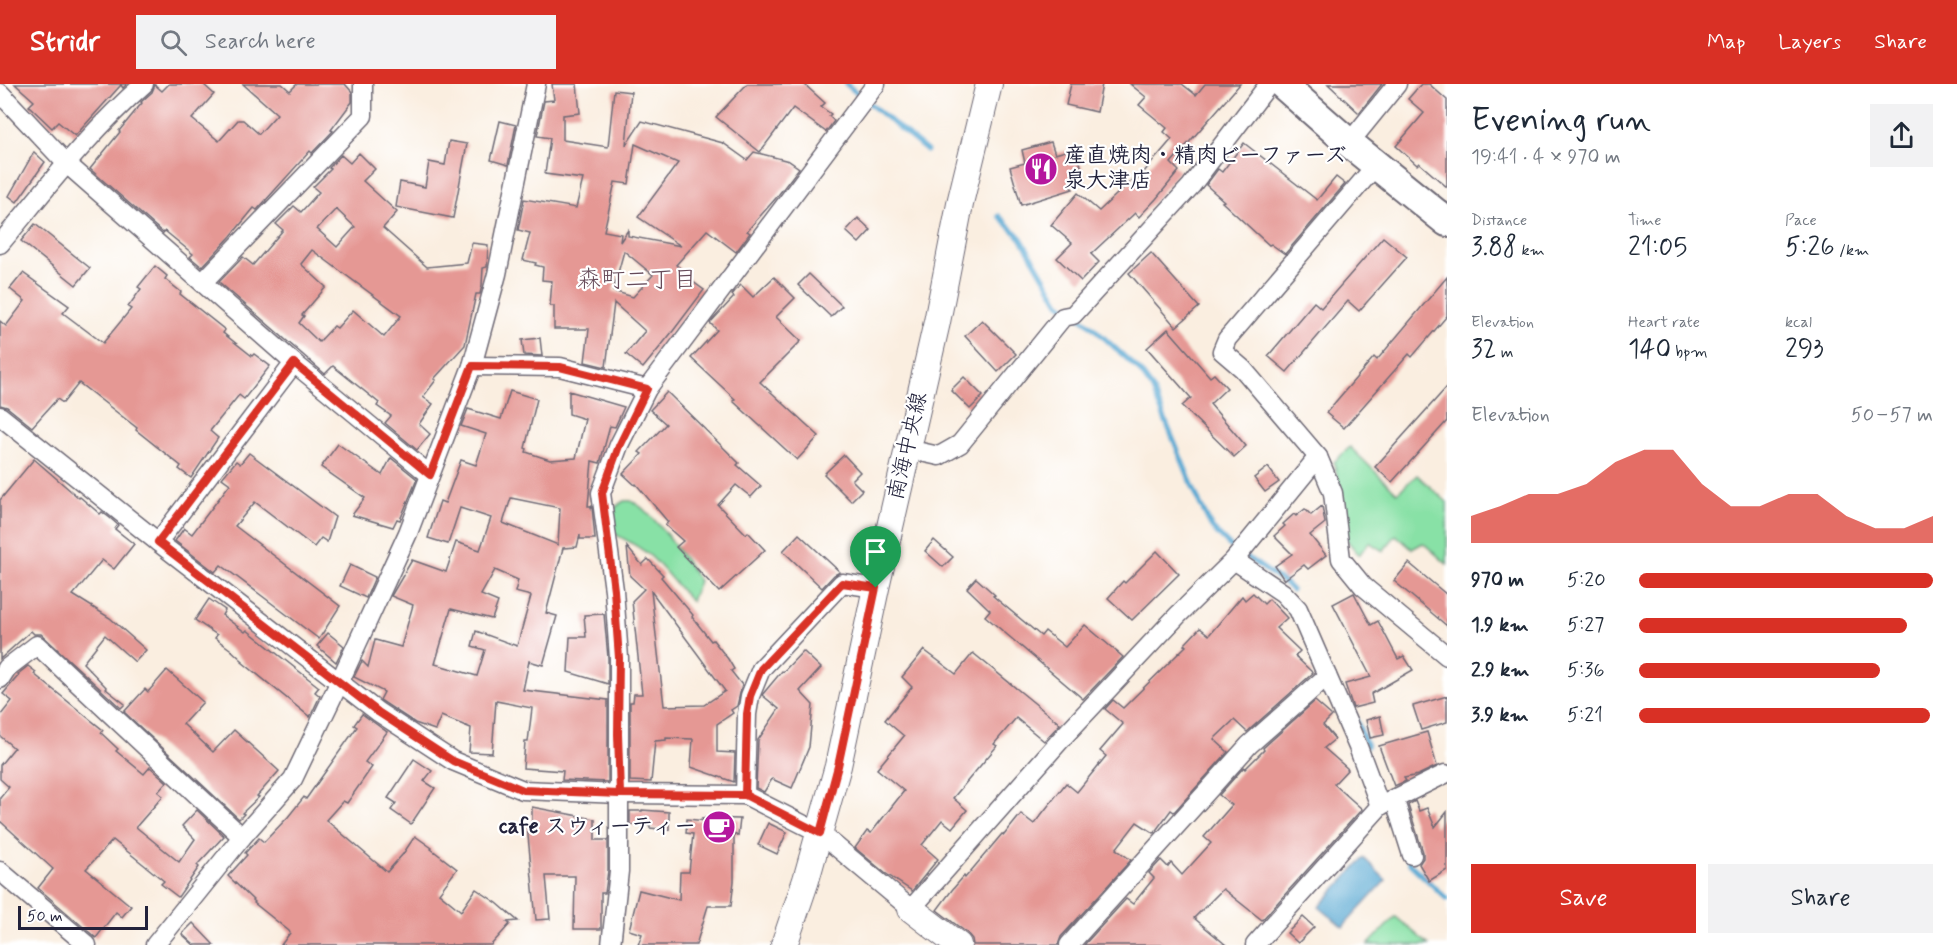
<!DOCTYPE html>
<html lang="en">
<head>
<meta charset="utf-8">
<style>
	body { margin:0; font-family:Mynerve,"Klee One",sans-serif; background:#f2f2f3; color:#1f2937; height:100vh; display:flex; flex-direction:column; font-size:22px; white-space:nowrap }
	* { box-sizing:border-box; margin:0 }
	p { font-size:20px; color:#747a83 }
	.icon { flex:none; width:33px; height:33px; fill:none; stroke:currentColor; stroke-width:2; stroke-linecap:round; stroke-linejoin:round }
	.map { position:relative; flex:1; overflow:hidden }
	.panel { display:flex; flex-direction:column; background:#fff; width:510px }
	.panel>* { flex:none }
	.scale { position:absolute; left:18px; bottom:15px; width:130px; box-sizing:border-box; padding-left:6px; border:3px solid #22223b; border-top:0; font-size:16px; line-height:21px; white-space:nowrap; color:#22223b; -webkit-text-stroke:4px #fff; paint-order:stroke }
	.pin { position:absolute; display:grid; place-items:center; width:51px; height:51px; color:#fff; margin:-62px -26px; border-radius:50% 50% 50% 0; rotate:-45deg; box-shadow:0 0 6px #0007 }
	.pin .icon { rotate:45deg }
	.round { display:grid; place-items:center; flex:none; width:63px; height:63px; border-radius:0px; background:#f2f2f3 }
	.summary { display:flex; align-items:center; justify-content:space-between; height:102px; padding:0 24px }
	h1 { font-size:33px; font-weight:600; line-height:45px }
	.figures { display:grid; grid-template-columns:repeat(3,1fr); gap:9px; height:102px; padding:6px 24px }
	.figures div { display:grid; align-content:center }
	.figures b { font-size:26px; font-weight:600 }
	.figures small { font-size:16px; font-weight:400 }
	.figures p { font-size:16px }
	.chart { height:168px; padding:12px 24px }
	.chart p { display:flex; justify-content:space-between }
	.chart svg { width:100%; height:108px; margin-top:6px; fill:#d93025; opacity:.7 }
	.button { display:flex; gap:12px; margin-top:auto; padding:12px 24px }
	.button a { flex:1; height:69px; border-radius:0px; background:#d93025; color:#fff; font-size:24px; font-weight:600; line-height:69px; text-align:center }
	.button a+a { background:#f2f2f3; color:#1f2937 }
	ul { padding:0 24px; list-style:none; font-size:20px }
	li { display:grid; grid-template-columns:96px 72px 1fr; align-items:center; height:45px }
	li i { height:15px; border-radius:8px; background:#d93025 }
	header { display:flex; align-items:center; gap:36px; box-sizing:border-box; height:84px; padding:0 30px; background:#d93025; color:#fff }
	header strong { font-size:28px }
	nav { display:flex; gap:33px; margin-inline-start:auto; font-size:21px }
	.search { width:420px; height:54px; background:#f2f2f3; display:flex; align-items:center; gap:15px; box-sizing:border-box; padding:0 21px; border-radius:0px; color:#747a83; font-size:22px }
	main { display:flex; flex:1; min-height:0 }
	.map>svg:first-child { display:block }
	.green { fill:#88e1a6; stroke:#558270; stroke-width:1.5 }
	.water { fill:#58a8d2; stroke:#3d6586; stroke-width:1.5 }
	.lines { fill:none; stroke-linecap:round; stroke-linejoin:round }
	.stream { stroke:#58a8d2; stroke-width:5 }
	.building { fill:#e59894; fill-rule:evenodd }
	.street-casing { stroke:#6e6975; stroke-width:21 }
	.secondary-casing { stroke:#6e6975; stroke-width:28 }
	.primary-casing { stroke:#6e6975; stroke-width:32 }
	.street { stroke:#fff; stroke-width:18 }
	.secondary { stroke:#fff; stroke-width:26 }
	.primary { stroke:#fff; stroke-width:28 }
	.route-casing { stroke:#fff; stroke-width:12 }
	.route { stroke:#d93025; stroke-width:8 }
	.labels { text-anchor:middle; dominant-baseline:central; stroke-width:4.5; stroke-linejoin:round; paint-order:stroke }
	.poi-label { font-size:22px; font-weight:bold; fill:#22223b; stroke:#fff; text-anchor:start }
	.street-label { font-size:22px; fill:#22223b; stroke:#fff }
	.neighbourhood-label { font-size:24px; fill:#664b5a; stroke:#fff }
</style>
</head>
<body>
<header>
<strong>Stridr</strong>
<div class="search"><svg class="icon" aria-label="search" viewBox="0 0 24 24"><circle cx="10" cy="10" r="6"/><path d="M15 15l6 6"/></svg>Search here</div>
<nav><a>Map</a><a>Layers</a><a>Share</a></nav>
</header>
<main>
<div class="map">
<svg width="1447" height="861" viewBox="0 0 1447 861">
	<rect width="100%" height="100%" fill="#fff"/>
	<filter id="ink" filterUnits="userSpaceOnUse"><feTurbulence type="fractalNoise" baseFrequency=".0167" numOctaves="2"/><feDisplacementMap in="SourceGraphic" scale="12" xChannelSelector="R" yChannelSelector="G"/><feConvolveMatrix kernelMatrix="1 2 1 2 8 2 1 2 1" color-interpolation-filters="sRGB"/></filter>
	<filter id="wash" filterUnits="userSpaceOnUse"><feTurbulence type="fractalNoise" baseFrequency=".008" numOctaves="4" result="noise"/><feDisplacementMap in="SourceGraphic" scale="24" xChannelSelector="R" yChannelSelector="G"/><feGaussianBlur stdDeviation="1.35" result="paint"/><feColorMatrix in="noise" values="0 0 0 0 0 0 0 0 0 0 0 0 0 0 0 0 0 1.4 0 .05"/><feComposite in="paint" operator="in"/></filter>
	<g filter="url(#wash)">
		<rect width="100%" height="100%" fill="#faeee0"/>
		<g class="green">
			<polygon points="1350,363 1397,409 1417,391 1447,418 1447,480 1423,459 1412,465 1396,451 1383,467 1369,458 1359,471 1346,455 1339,400 1334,378"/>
			<path d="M624,417C628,417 631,416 633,418C653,427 687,478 699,497L691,517C676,502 664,484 648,470C637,461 624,455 611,448C609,433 611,424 624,417Z"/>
			<polygon points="1395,833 1396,833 1429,861 1368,861"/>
		</g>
		<polygon class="water" points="1364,774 1386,796 1343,843 1319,823"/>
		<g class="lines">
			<g class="stream">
				<polyline points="846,0 927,67"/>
				<polyline points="999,132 1021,154 1059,219 1088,239 1139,286 1152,304 1200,420 1212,444 1229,461 1286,500 1292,506"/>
				<polyline points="1352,626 1367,662"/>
				<polyline points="1408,775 1410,780 1447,815"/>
			</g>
		</g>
		<g id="blocks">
			<g class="building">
				<polygon points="15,0 127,0 123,4 121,1 75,52 58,38 52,44 29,22 34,17"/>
				<polygon points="169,0 203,0 214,10 192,35 219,57 238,36 243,36 259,50 277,30 243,0 282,0 290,7 297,0 345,0 352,8 352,18 331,46 333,47 312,69 310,67 257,126 254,124 231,152 202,183 190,173 193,170 165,147 163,149 90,85 120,48 119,47 142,19 141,18 152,8 155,1 162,7"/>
				<path d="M552,0H577L580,29L563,31V56L608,63L614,6L631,8L626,61L642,37L723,59L747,76L754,68L789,77L799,84L776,114L747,147L750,149L736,168L707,146L676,181L680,184L678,187L704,206L673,247L643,284L626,270L645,247L614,219L606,283L585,278L589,245H554V222H550L552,197L542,196L543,183L535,181L536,179L523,176L530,149L518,146L524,115L576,124L583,95L545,90L550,54L537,52L544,17L554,16ZM635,60L678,79L638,133L681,162L628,152V146L620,158L621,150L604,147L615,98L629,100ZM624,167L653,191L633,213L613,207Z"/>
				<polygon points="747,0 804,0 825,19 821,23 831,30 829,32 834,37 826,48 793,24 760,68 716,33"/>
				<polygon points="1071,0 1102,0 1097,28 1066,21"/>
				<polygon points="1130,0 1182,0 1196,11 1205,0 1240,0 1171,79 1179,87 1156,115 1139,133 1135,129 1091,170 1099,178 1081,197 1057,174 1072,159 1051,141 1078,109 1099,127 1134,94 1137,96 1172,55 1164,48 1167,44 1139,21 1146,13"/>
				<polygon points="1328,0 1382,0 1359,29"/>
				<polygon points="1421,0 1429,0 1447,16 1447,103 1419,79 1417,81 1396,62 1424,29 1408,15"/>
				<polygon points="500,37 516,41 508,81 491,76"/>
				<polygon points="449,57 467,60 453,134 396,123 400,98 425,103 429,78 445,81"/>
				<polygon points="1051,58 1055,70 1076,64 1085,96 1068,101 1073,105 1021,121 1010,83 1025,79 1022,66"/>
				<polygon points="1244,59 1317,116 1336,93 1345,100 1285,170 1271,160 1269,161 1222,118 1224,117 1206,101 1218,85 1222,88"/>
				<polygon points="34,68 45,78 17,118 9,112"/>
				<path d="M359,69L375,85L363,97L397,128L383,144L427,183L467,179L472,159L488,161L487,183L483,184L482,201L480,210H476L465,261L434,295L436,296L423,313L433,320L419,340L430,350L417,366L385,339L391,332L377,322L379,319L333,282L325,290L219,198L243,173L253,181L283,146L276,140L294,122L301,128L319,108L313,103L331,85L329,84L341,71L350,79ZM336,125L355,143L337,163L317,145ZM312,166L401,232L384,253L353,226L337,244L334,242L319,258L299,239L304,232L302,231L326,203L301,180Z"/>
				<polygon points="858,134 871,146 859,159 846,147"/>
				<polygon points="35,140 90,184 76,201 21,157"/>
				<polygon points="1383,153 1407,173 1359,227 1348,217 1287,288 1268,272 1314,218 1321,224"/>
				<polygon points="1151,169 1199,223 1176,243 1129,189"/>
				<polygon points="155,182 167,192 165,195 181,208 180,210 225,246 223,249 252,272 254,270 270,282 244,315 239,311 210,347 218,354 191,394 179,385 181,382 136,346 137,344 79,299 63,319 57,315 32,343 7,323 0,321 0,237 6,242 25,217 10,205 23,189 69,222 63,229 103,259 131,225 128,223 141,205 138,203"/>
				<polygon points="809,190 842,222 831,233 798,201"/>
				<polygon points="774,193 795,214 776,233 801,257 760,298 819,352 797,376 733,317 735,315 691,274 717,246 710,239 734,213 732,211 735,207 741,201 753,213"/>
				<polygon points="1447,193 1447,232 1412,273 1409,270 1344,344 1326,329 1374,273 1377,276"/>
				<polygon points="982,236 1016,270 998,288 965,252"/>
				<polygon points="1168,245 1210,293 1214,290 1227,304 1210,320 1246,362 1234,373 1182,322 1191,314 1147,264"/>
				<polygon points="540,254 542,272 524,271 522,256"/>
				<polygon points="964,293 983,312 970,325 951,306"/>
				<polygon points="1447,303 1447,337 1392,398 1375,383"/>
				<path d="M510,307L537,315L525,364L527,365L526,368L550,376L576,374L585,335L569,330V307L624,323L615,343L610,342L600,379L592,377L588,422H591V424L592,423L595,455H580V451L577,463L563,464L546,529L557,532L543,581L529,577L523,606L608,616V698L562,696L563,687L523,684L525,658H528L532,624L496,617L492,669L469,668L471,644L441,632L435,646L415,639L380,616L384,608L354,593L362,577L368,583L375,556L401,563L413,521L391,512L412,476L446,488L456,458L480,466L491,434L460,424L448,460L428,454L440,417L445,419L461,376L476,381L486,350L461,342L468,325L501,335ZM511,414L560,424L558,461L503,439ZM495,486L518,496L515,508L531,512L517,562L476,547L472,562L485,566L477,592L435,580L451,525L492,535L498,518L481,511Z"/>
				<polygon points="667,308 739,379 737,381 761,402 751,413 736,401 718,421 746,450 748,448 765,466 719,508 676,463 683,457 665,441 668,438 636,400 635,401 623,390 642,370 639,368 666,340 650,326"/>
				<polygon points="338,360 382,391 391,374 417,395 400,436 397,435 393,443 352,431 365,414 321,383"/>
				<polygon points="249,369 335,433 327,458 321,454 314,463 255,418 235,442 340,522 319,555 221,481 215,488 175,457 184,444 192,450 230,400 222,394 236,377 240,380"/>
				<polygon points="844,371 860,388 852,396 862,406 851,417 824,390"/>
				<polygon points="34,375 79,414 80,413 100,430 102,428 110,434 118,441 115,445 134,460 114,485 102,476 73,511 110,534 146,566 135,578 105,551 83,579 107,604 106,605 125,620 121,624 41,550 34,550 31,547 0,575 0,416"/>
				<polygon points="1268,383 1279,398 1265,408 1254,394"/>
				<polygon points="1322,422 1325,439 1310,451 1326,471 1308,485 1304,481 1284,496 1275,482 1292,470 1274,452 1285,442 1283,440 1294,430 1296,432 1305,425 1311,431"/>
				<polygon points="799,450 840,488 834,491 822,504 783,467"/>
				<polygon points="934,456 953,473 943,483 925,467"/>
				<path d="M627,463L642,481L648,475L663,491L661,493L693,531L692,533L711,557L713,556L728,575L734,585L731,587L742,601L737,622L731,626L733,629L717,640V668L735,669L734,698L691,683L693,655L666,654V656L655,657L651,698L630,697V618H633L634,610H642L632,517L644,505L630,492ZM651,507L725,607L704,621L664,622Z"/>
				<polygon points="1157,467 1179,490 1132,536 1108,514 1123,497 1125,499"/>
				<polygon points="1409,479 1447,511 1447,542 1394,497"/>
				<polygon points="350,481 375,493 366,514 340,502"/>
				<polygon points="976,494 995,511 993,512 1041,552 1045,547 1065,563 1085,541 1123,573 1083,615 985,532 990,526 967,504"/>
				<polygon points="1253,509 1264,520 1269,515 1287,534 1276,544 1300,567 1295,572 1313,589 1247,648 1234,636 1214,655 1228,668 1174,728 1171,726 1154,749 1137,738 1116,765 1131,776 1061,853 1058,861 973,861 972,855 967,849 937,826 952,806 964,792 965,794 1002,750 1004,751 1021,730 1034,740 1066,699 1077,708 1106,672 1100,667 1123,640 1105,625 1113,616 1123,624 1186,562 1184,561 1200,544 1209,551 1242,512 1245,516"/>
				<polygon points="1354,509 1371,541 1378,537 1398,575 1404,572 1413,586 1371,610 1373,619 1353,624 1345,600 1371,593 1333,520"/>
				<polygon points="209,515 225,526 222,531 245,548 247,546 319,603 315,608 320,612 310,633 242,578 243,577 230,565 215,554 217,551 195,536"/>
				<polygon points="604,530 608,574 608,600 568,588 570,553 586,553 584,531"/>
				<polygon points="328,549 344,562 336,578 317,562"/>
				<polygon points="924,566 956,590 973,569 1060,640 1044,657 1016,634 994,660 997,662 953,714 967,726 952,744 942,736 922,761 938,775 912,807 885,789 855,764 867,747 871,749 904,707 877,685 904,652 885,636 912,603 902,593"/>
				<polygon points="803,567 821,584 800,607 813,621 809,663 792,704 772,695 764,708 756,704 758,656 779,625 762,611 782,587 783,588"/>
				<polygon points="28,582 36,588 34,590 103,646 101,649 118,665 116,667 144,690 150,683 167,698 158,708 163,712 136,743 179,778 195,755 182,742 197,726 224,752 197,781 199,783 178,813 161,800 164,797 148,784 113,756 86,785 131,822 122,833 116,828 96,854 38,804 53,785 0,737 0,714 9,703 0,695 0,681 14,664 0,652 0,632 12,617 3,610 19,591 18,590"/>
				<polygon points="167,586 203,618 183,640 213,668 234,646 279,687 257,712 259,713 242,729 244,730 239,735 124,628 145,605 148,608"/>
				<polygon points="1447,612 1447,638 1421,646 1413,622"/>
				<polygon points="1315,617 1332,632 1323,641 1335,655 1324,664 1348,685 1334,700 1362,725 1262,836 1223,805 1194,834 1226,861 1084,861 1126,815 1133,820 1154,794 1149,789 1161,776 1168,783 1171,779 1182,791 1211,759 1204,753 1232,721 1219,711 1244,683 1245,685 1264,666 1263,664"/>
				<polygon points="362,630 387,648 365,678 372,683 347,719 343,717 326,736 387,788 403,770 415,752 432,764 431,765 457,785 439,809 461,827 476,805 497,819 518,837 507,838 510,840 491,861 281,861 290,849 289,847 254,819 255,818 228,792 247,771 245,769 259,754 264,758 288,733 304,713 306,715 357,643 354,641"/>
				<polygon points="1380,632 1384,651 1370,654 1366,636"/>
				<polygon points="1427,648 1437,682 1418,691 1404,694 1406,697 1394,702 1379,662"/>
				<polygon points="414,675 432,687 424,697 435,704 411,740 391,726 396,719 388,714"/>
				<polygon points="1415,717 1419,727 1427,724 1435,743 1447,728 1447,786 1429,797 1419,780 1423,774 1423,768 1408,721"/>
				<polygon points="532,723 595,735 595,756 608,756 608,786 605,809 601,809 601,845 574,845 575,792 546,792 550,835 536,836 527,741 532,741"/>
				<polygon points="642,726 669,728 669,746 650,744 650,741 630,741 630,727 642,727"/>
				<polygon points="701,734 740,735 738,752 734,750 734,797 731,822 708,822 696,861 638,861 642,850 629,846 639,806 679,816 680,788 689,788 693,750 686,749 687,735 707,737"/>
				<polygon points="768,739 787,748 777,770 758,761"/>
				<polygon points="1303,833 1314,843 1298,859 1287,849"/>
				<polygon points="193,839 214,861 194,861 182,850"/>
			</g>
		</g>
	</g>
	<g filter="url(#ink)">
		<use href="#blocks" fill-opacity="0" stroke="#6e6975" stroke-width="1.5"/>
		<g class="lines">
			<defs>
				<g id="street">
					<polyline points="0,9 67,80 294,279 430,391"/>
					<polyline points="1349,59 1397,0"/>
					<polyline points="1377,80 1227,255 1222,267 1243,285 1318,373 1333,409 1341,475 1363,502 1447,572"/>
					<path d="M0,160C46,105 90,47 144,0"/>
					<polyline points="203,198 363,32 363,0"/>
					<polyline points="472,282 560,283 647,305"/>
					<polyline points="0,332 158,458 378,628 453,677 523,706 620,710 745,711 820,749 911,825 1065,651 1178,531 1234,476 1318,373"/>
					<polyline points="907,365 939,372 960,360 1063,233 1073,231 1191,102 1269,0"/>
					<polyline points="158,458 294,279"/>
					<polyline points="1234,476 1283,509 1298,525 1358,663 1380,722"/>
					<polyline points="0,595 7,584 37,561 242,753"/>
					<polyline points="745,711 747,630 750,612 761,585 842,499 876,504"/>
					<polyline points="1394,714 1412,771"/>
					<polyline points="0,787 87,861"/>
					<polyline points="155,861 242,753 293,695 340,597 408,449 472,282 497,190 536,0"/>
					<polyline points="611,861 619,787 619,574 614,506 601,409 619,361 647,305 876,0"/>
					<polyline points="1069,861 1249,661 1327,592"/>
					<polyline points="1255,861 1380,722 1445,690"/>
				</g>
				<g id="secondary">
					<polyline points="911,825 958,861"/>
					<polyline points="784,861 806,796 838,682 876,504 937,238 961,115 989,0"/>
				</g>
				<polyline id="primary" points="1282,0 1349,59 1447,138"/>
			</defs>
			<use href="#street" class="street-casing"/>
			<use href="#secondary" class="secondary-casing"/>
			<use href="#primary" class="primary-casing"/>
			<use href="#street" class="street"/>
			<use href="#secondary" class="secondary"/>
			<use href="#primary" class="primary"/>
		</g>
	</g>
	<g class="lines" filter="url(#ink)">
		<defs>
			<polyline id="route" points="876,504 842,499 761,585 750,612 747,630 745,711 620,710 618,650 619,574 614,506 602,409 619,362 647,305 560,283 472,282 430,391 294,279 158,458 378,628 453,677 523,706 620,710 745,711 820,749 838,682 876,504"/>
		</defs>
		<use href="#route" class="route-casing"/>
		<use href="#route" class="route"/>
	</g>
	<defs>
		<symbol id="restaurant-disc" viewBox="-11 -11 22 22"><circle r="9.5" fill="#b5179e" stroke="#fff"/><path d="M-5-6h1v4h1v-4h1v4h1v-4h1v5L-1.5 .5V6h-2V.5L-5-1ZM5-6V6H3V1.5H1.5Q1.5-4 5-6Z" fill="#fff"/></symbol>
		<symbol id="cafe-disc" viewBox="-11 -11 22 22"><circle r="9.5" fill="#b5179e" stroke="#fff"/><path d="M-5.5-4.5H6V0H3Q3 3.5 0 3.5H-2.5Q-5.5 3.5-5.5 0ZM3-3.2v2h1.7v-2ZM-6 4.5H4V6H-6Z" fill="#fff"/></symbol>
	</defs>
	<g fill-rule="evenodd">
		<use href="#restaurant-disc" x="1022" y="66" width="38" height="38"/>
		<use href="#cafe-disc" x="700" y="724" width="38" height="38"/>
	</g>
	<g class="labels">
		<g class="poi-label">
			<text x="1064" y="72">産直焼肉・精肉ビーファーズ<tspan x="1064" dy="25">泉大津店</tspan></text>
			<text x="696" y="743" text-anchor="end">cafe スウィーティー</text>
		</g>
		<g class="street-label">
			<text transform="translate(908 362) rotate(-77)">南海中央線</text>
		</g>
		<g class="neighbourhood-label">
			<text x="637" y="196">森町二丁目</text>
		</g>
	</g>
</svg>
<div class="scale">50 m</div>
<div class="pin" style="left:876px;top:504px;background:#1e9e55"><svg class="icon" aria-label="arrive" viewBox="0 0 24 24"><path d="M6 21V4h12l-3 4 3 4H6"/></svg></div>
</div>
<section class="panel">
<div class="summary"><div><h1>Evening run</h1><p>19:41 · 4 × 970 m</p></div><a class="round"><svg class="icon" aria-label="share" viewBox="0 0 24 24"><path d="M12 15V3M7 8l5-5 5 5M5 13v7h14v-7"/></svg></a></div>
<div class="figures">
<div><p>Distance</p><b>3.88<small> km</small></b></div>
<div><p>Time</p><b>21:05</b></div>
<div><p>Pace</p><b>5:26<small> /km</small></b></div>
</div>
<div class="figures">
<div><p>Elevation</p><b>32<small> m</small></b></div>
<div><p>Heart rate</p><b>140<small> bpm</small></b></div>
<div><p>kcal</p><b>293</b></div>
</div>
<div class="chart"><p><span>Elevation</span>50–57 m</p>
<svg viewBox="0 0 160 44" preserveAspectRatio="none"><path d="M0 44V33L10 29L20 24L30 24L40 20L50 11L60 6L70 6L80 20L90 29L100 29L110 24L120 24L130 33L140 38L150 38L160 33V44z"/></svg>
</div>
<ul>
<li><b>970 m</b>5:20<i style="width:100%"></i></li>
<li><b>1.9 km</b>5:27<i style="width:91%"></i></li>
<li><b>2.9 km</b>5:36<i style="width:82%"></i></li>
<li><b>3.9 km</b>5:21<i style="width:99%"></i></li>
</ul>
<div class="button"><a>Save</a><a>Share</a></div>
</section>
</main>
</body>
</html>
